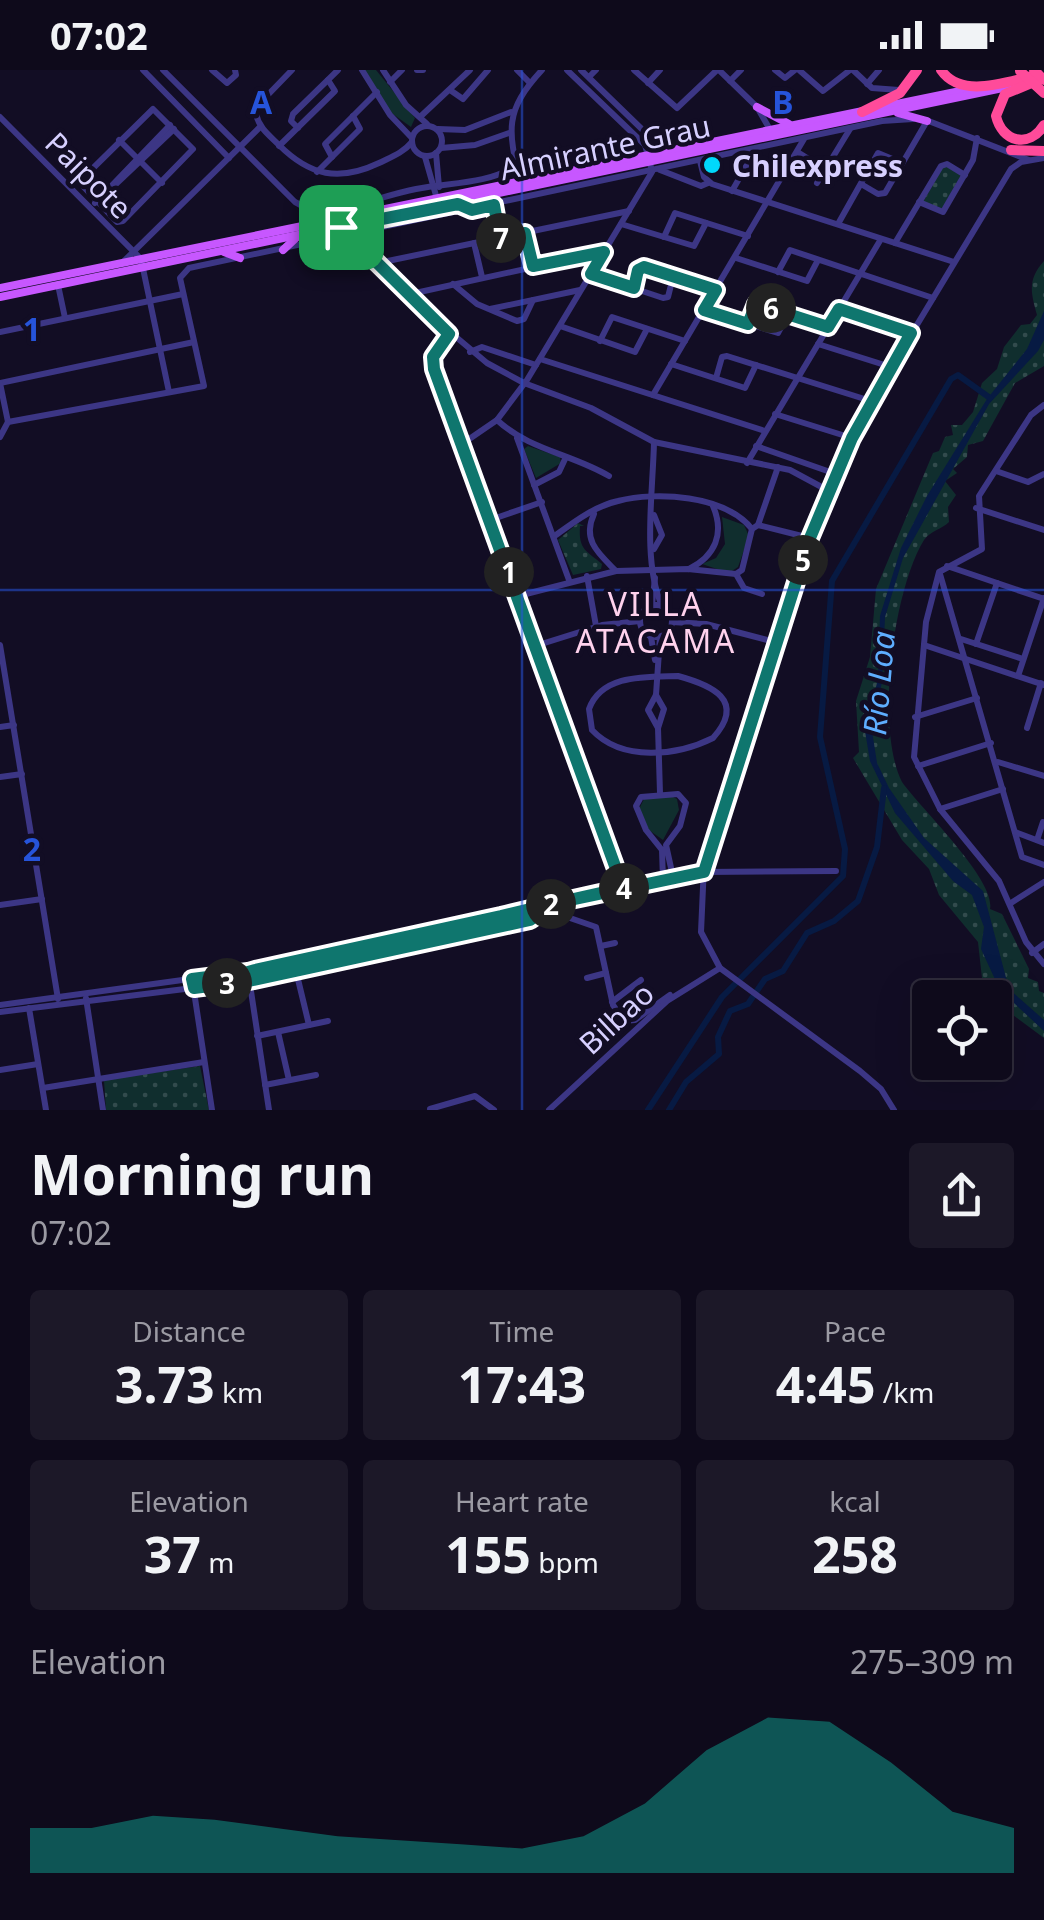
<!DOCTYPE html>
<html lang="en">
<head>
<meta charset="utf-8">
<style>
	body { margin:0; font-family:"Noto Sans",sans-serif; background:#1c1828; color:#f1f3f6; height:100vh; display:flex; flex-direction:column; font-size:38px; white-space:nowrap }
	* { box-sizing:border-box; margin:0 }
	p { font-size:32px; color:#9b9aa3 }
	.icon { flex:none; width:55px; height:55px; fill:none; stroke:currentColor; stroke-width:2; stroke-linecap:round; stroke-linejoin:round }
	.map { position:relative; height:1040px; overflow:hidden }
	.sheet { display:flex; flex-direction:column; background:#0e0a1b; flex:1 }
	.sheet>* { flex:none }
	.buttons { position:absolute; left:912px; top:910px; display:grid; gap:20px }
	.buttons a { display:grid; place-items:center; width:100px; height:100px; border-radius:10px; background:#0e0a1b; box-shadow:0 10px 40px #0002,0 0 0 2px #2e2b3a; font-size:50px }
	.pin { position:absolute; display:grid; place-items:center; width:85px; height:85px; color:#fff; margin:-42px; border-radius:20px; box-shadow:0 5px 15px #0006 }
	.km { position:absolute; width:50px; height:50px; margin:-25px; border-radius:50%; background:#222; color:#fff; font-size:28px; line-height:50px; text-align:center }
	.round { display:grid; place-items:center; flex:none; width:105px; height:105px; border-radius:10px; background:#1c1828 }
	.headline { display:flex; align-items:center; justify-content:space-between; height:170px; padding:0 30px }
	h1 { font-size:55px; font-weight:700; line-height:75px }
	.metrics { display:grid; grid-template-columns:repeat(3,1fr); gap:15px; height:170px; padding:10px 30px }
	.metrics div { display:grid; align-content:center; border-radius:10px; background:#1c1828; text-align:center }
	.metrics b { font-size:50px; font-weight:700 }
	.metrics small { font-size:28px; font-weight:400 }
	.metrics p { font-size:28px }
	.chart { height:280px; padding:20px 30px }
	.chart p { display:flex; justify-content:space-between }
	.chart svg { width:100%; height:180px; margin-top:10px; fill:#0f766e; opacity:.7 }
	.status { display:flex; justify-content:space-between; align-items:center; height:70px; padding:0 50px; background:#0e0a1b; direction:ltr }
	.status svg { height:28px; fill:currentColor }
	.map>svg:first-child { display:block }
	.grass { fill:#102e2e }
	.park { fill:url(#park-dots) }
	.water { fill:#071a43 }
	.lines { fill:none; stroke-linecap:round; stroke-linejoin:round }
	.canal { stroke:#071a43; stroke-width:6 }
	.minor { stroke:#3c3685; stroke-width:6 }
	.major { stroke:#c757ff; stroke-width:8 }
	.highway { stroke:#ff4b9a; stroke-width:10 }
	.highway-bridge { stroke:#ff4b9a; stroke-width:10 }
	.route-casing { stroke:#fff; stroke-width:20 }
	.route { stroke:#0f766e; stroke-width:12 }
	.grid { fill:none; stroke:#2654da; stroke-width:2.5; stroke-opacity:0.55 }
	.poi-dot { fill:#00d8fb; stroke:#120d24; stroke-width:4 }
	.labels { text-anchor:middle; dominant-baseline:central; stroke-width:9; stroke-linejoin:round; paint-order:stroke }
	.street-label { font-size:30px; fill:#d7d0ff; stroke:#120d24 }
	.poi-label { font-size:30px; font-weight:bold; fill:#d7d0ff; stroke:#120d24; text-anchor:start }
	.neighbourhood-label { font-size:32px; letter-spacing:2.5px; fill:#ffd2ed; stroke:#120d24 }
	.water-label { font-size:32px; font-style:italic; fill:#5eaeff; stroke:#120d24 }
	.grid-label { font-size:32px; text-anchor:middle; font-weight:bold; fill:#2654da; stroke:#120d24; stroke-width:9; stroke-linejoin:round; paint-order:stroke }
</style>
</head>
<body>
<div class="status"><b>07:02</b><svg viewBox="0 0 49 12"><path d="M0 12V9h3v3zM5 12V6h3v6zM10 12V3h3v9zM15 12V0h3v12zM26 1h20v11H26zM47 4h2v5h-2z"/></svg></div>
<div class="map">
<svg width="1044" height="1040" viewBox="0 0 1044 1040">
	<defs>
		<pattern id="park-dots" width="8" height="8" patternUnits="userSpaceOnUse" patternTransform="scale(2.5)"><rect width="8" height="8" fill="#102e2e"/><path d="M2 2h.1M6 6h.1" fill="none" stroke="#324b4d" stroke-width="1.8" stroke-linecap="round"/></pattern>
	</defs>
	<rect width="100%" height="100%" fill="#120d24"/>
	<g class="grass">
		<polygon points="365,0 376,0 415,48 411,57 390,42"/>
		<polygon points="528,376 560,387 561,393 536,408 524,379"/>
		<polygon points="722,447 744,455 749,466 738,497 729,503 702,494 716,488 725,474"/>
		<polygon points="671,726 677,729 679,740 663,770 646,758 639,739 644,729"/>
	</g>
	<g class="park">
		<polygon points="944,95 961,105 941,141 923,132"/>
		<path d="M1044,191V296L1015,313L983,371L968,375L967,387L953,399L957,403L945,411L956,425L948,437L949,452C942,459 930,461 924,470C893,520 875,659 902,712C922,740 996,810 990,839L1002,844L1029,899L1028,908L1038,912L1039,921L1044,923V968L1013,945L982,908L978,872L939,825L929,799L902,770L853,688L859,682L856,631L870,587L876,519L933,383L939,381L945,367L953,365L951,355H962L973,342L982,313L997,299L1004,277L1021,255L1030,254L1037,245C1031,223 1027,210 1044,191Z"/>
		<path d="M578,453L584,456H580C578,480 587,481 602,494L601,499L573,505L558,470Z"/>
		<polygon points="200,996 209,1040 106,1040 104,1010"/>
	</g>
	<polygon class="water" points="1044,241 1044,270 1038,281 989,334 903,488 885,547 882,612 872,661 877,693 889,718 924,768 983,821 1009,919 1044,950 1044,961 1000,920 981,879 984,857 972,825 953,811 895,743 870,691 865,661 878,609 880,546 901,478 927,426 987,329 1027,279"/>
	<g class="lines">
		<g class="canal">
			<polyline points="648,1040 722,927 843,806 845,779 820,667 832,511 951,309 958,305 990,328"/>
			<polyline points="669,1040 686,1012 719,984 718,967 730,941 748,934 765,909 783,901 807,863 834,851 858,831 877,777 884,718"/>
		</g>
		<g class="minor">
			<polyline points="143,0 229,88"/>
			<polyline points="163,0 295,132 341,157 406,225 487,293 524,313 591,338 654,372 790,400 829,421"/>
			<polyline points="212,0 227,13 236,5 235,0"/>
			<path d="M292,0L261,32L256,44C259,58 269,65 279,75C310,106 339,112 379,93C391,87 403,83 412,72"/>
			<polyline points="362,0 390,45 411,67"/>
			<polyline points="383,0 406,35 427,54"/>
			<polyline points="417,0 423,0"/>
			<polyline points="517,0 530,13"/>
			<polyline points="567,0 645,75 652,101"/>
			<polyline points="581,0 650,67"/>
			<polyline points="634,0 677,38 717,0"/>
			<polyline points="719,0 757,37 772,63"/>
			<polyline points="775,0 785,8 795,0"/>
			<polyline points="799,0 823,21 850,0"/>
			<polyline points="853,0 872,18 899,20"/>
			<polyline points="589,7 596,0"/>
			<polyline points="730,11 741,0"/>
			<polyline points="390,12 402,0"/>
			<polyline points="648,13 660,0"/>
			<polyline points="867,14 879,0"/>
			<polyline points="450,20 463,29 488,0"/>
			<polygon points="153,39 193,79 123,151 117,152 79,112"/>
			<polyline points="0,47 141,189 169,322"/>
			<polyline points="420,47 470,0"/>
			<polyline points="926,50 1029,90"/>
			<circle cx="427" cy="71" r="15"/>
			<polyline points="298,58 291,51 293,44 338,0"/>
			<polyline points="438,59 465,60 511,42"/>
			<polyline points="119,70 162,113"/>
			<polyline points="279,76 335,21 328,10"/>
			<polyline points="441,78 475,75 509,63"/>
			<polyline points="436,83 439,117"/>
			<polyline points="799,83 825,99"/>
			<polyline points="332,87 325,74 377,22"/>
			<polyline points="425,87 437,129"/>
			<polyline points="700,91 704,107 712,114 954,192"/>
			<polyline points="660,100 701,116 708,113"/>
			<polyline points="317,102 360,59 353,46"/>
			<path d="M520,111C508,60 504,41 542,0"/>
			<polyline points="817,113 850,59"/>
			<polyline points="861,114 878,124 885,123 927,51"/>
			<polyline points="732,121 756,79"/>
			<polyline points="98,131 174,59"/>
			<polyline points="919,132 943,142 973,90 977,68"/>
			<polyline points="95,133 170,55"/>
			<polyline points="494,135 500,168"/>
			<path d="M314,141C351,140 381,126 416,119C451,112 484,115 516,96"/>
			<polyline points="621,154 694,176 706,153"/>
			<polyline points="838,154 878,83 902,93"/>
			<polyline points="525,163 533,197"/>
			<polyline points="664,167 675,143 748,166"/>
			<polyline points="474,173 482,207"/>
			<polyline points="895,173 941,96 947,94 965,105"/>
			<polyline points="736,188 807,211 818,190"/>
			<polyline points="122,193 260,57"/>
			<polyline points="378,193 629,141"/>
			<polyline points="778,202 790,180 933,228"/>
			<polyline points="591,204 663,228 668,227 673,207"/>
			<polyline points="453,214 477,234 517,251 524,249 533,230"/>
			<polyline points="58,215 65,248"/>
			<polyline points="633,219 638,200 645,197 716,220"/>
			<polyline points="406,225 603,182"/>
			<polyline points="490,239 580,220"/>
			<polyline points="839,239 911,263"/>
			<polyline points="704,240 778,263 788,244"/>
			<polyline points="748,254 756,234 828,257"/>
			<polyline points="560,256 635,282 647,259"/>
			<polyline points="0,262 183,224"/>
			<polyline points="449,264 433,287 434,299 623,819"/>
			<polyline points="600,271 612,247 685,271"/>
			<polyline points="818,274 891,297"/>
			<polyline points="470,282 482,277 536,295"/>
			<polyline points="540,289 765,361"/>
			<polyline points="671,294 745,318 756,295"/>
			<polyline points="716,308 722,287 727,286 871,331"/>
			<polyline points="0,313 194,272"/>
			<polyline points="0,313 8,352"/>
			<polyline points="653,325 804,69"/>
			<polyline points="1044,335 1031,345 979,426 982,479 939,502 926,552 914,687 940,739 999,811 1026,872 1044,894"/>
			<polyline points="775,344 852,368"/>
			<path d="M497,350C529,380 572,384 609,406"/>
			<polyline points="8,352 204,316 180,208 189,198 882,51 913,49"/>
			<polyline points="0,367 8,352"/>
			<polyline points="517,368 569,510"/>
			<path d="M654,372C653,422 642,491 662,536"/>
			<polyline points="462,374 497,350 527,310 652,102"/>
			<polyline points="756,376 836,404"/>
			<polyline points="747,393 881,169"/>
			<polyline points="996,401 1028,412 1044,404"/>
			<polyline points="534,415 559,402 566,387"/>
			<polyline points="976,438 1044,460"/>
			<path d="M594,444C582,470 598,483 615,500"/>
			<polyline points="654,445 662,465 654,479"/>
			<polyline points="490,450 542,432"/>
			<polyline points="758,455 810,468"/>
			<path d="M556,465C574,452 595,436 618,431C656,421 725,425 752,459"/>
			<polyline points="947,496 1044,529"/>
			<path d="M689,499C715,486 725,464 713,436"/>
			<polyline points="736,504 742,500 752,459 758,455 778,397"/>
			<polyline points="736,504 744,518 762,524"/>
			<polyline points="940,504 1022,787 1044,795"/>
			<polyline points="587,506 596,556"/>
			<polyline points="518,526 616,501 688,499 736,504"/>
			<circle cx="656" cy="551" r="16"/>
			<polyline points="652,535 655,508"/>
			<polyline points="672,552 706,554 775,572"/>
			<polyline points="651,567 655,590"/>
			<polyline points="961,569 1023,589"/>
			<polyline points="976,574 997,513"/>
			<polyline points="0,575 58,929"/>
			<polyline points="924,575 1044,615"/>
			<polyline points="535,576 602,555 640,551"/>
			<path d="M678,606C711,615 747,630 713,668C677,686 622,692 592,660L589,639C602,604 646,607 678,606Z"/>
			<polyline points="1018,606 1044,528"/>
			<polyline points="656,625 664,639 658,658 660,723"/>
			<polyline points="915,647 977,628"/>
			<polyline points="0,657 14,655"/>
			<polyline points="658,658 648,640 656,625 660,567"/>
			<polyline points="1027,658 1041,613"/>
			<polyline points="998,692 1044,706"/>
			<polyline points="918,696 991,673"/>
			<polyline points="0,707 22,704"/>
			<polyline points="940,739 1003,719"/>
			<polyline points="1015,762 1044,773"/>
			<polyline points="1037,770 1043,752"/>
			<polyline points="663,810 662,780 646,760 636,736 641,727 678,724 686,733 680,756 666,775 673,807"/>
			<polyline points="1011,833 1044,812"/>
			<polyline points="0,835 42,829"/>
			<polyline points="551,848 570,848 596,857 613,935 624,951 635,950 670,925"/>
			<polyline points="601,876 615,873"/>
			<polyline points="1032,883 1044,874"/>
			<polyline points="296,901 309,955"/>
			<polyline points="249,908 269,1040"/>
			<polyline points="587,908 606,903"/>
			<polyline points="193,915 212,1040"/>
			<polyline points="86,928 103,1040"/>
			<polyline points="612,932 641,910"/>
			<polyline points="0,935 248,901 703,802 836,801"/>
			<polyline points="29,938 46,1040"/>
			<polyline points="0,942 249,911 530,850 551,837"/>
			<polyline points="594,961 616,941"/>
			<polyline points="278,962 289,1010"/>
			<polyline points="257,966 328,951"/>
			<polyline points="0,1000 38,994"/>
			<polyline points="265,1015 316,1005"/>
			<polyline points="43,1018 204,992"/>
			<polyline points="430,1039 475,1026 494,1040"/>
			<polyline points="549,1040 667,931 720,898"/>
			<polyline points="894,1040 881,1019 860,1001 720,898 701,862 704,795 762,608 836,404 871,331 1011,99 1021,92 1044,88"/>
		</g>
		<g class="major">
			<polyline points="757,37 789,54"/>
			<polyline points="898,43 927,51"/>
			<polyline points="458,133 472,140"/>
			<polyline points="283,180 298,166"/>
			<polyline points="224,182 240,188"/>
			<polyline points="0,218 975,18"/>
			<polyline points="0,227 1017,15"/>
		</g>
		<g class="highway">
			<path d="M941,0C961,29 1005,12 1033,6"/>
			<path d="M1039,10L1005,24L996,46C1002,72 1029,79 1044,55"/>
			<polyline points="862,42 900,23 917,0"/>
			<polyline points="1011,80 1044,81"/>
		</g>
		<g class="highway-bridge">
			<polyline points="1034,0 1044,10"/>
			<polyline points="1020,1 1044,23"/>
		</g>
	</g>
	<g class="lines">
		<defs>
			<path id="route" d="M341,157L449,264L433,287L434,299L623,818C582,827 542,836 501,846L255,900L248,902L192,909L194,918L249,911L530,850L556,833L704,802L810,468L852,368L911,263L839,239L828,257L756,234L748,254L704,240L716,220L644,197L638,200L634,218L591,204L604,182L533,196L525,163L500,168L494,135L472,140L458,134L341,157"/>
		</defs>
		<use href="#route" class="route-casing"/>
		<use href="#route" class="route"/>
	</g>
	<path class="grid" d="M522,0V1040M0,520H1044"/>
	<circle class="poi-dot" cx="712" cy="95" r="10"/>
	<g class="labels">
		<g class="street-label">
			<text transform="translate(605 77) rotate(-12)">Almirante Grau</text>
			<text transform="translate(89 105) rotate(45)">Paipote</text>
			<text transform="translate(616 948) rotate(-43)">Bilbao</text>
		</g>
		<g class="poi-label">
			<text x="732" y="95">Chilexpress</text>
		</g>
		<g class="neighbourhood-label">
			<text x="656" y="533">VILLA<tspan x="656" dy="37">ATACAMA</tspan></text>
		</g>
		<g class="water-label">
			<text transform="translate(878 613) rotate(-85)">Río Loa</text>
		</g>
	</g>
	<g class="grid-label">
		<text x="261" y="44">A</text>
		<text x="783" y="44">B</text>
		<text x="32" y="271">1</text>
		<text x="32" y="791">2</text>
	</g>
</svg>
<div class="buttons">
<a><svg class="icon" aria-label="locate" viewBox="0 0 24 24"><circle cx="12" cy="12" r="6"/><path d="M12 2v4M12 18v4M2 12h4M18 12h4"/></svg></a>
</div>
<div class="pin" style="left:341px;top:157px;background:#1e9e55"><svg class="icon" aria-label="arrive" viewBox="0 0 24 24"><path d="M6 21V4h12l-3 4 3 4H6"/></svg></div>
<b class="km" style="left:509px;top:502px">1</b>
<b class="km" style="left:551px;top:834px">2</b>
<b class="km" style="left:227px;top:913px">3</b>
<b class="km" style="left:624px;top:818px">4</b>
<b class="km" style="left:803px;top:490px">5</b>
<b class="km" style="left:771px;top:238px">6</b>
<b class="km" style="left:501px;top:168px">7</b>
</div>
<section class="sheet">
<div class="headline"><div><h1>Morning run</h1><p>07:02</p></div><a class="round"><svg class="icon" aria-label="share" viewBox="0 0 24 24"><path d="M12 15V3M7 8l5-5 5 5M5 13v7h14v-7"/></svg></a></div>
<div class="metrics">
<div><p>Distance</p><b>3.73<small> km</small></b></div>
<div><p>Time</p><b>17:43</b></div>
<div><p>Pace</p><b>4:45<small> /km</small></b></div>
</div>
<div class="metrics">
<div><p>Elevation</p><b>37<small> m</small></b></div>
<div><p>Heart rate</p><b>155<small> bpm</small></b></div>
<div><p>kcal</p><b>258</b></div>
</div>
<div class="chart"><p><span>Elevation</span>275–309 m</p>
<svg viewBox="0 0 160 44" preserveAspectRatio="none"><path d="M0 44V33L10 33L20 30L30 31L40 33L50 35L60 36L70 37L80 38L90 35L100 27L110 14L120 6L130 7L140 17L150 29L160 33V44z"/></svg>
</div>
</section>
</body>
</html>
